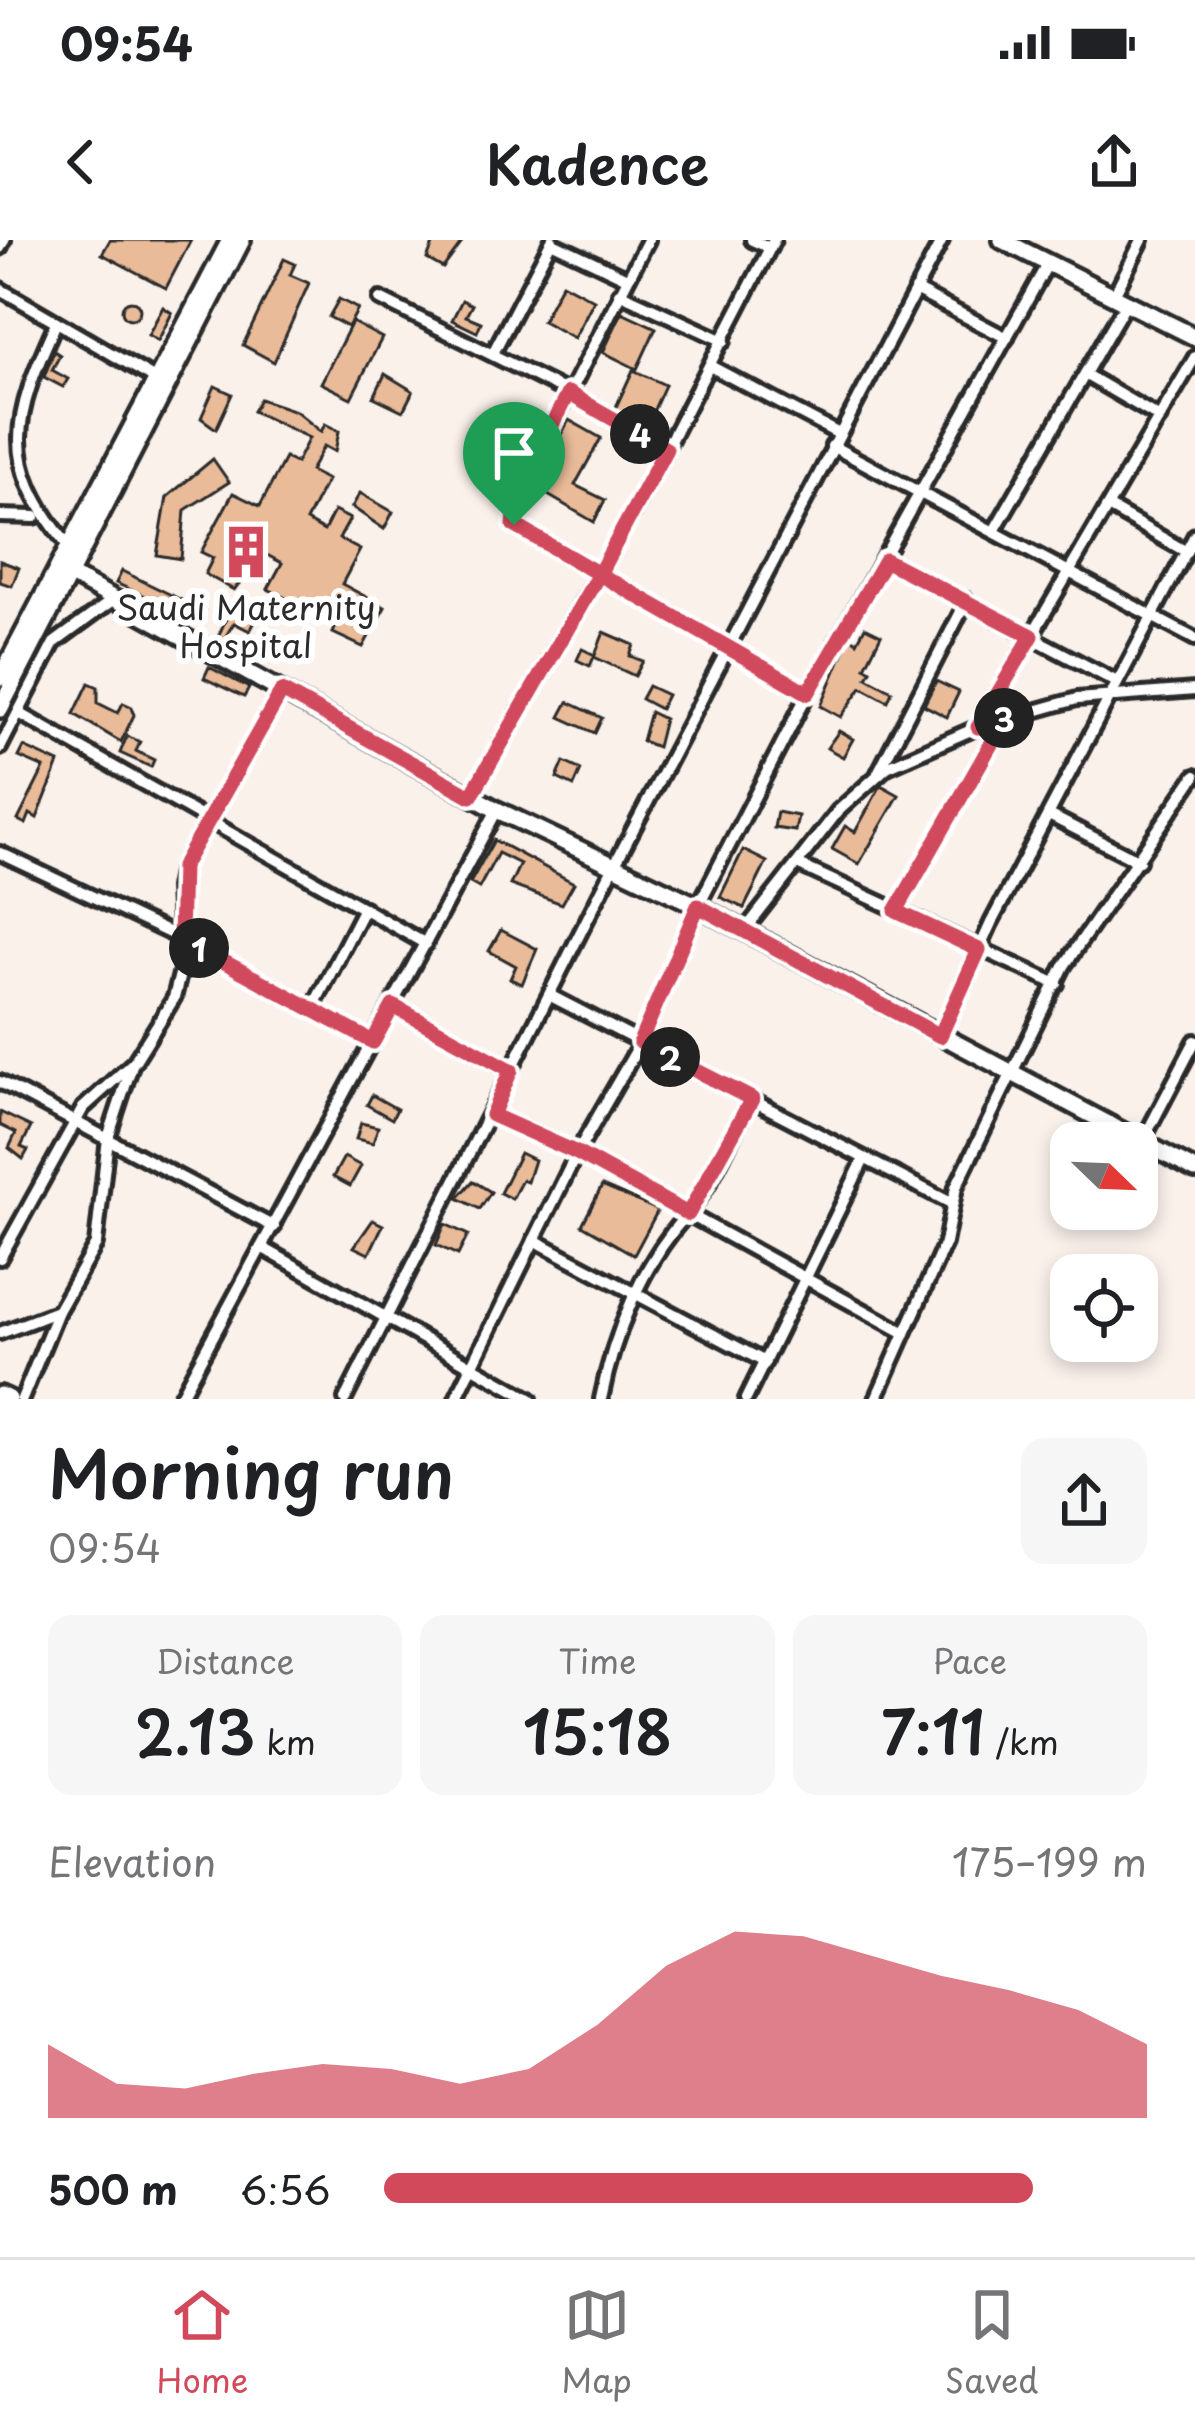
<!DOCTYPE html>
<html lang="en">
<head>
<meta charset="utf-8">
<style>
	body { margin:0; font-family:"Playpen Sans",sans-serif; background:#f6f6f6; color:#202124; height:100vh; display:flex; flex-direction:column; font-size:45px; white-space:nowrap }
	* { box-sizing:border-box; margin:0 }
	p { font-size:39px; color:#757577 }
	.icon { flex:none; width:66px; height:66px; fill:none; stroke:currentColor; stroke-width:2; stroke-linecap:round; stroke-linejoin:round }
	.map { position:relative; height:1159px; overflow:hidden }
	.panel { display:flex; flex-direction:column; background:#fff; flex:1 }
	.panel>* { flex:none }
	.needle { width:78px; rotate:113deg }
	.fabs { position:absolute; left:1050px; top:882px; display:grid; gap:24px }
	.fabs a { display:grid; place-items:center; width:108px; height:108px; border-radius:24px; background:#fff; box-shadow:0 6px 18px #0003; font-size:60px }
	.pin { position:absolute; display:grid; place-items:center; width:102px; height:102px; color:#fff; margin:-123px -51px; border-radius:50% 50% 50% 0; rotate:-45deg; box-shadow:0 0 12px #0007 }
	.pin .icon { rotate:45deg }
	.km { position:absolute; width:60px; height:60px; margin:-30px; border-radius:50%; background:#222; color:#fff; font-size:33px; line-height:60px; text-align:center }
	.round { display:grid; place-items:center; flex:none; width:126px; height:126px; border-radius:24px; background:#f6f6f6 }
	.headline { display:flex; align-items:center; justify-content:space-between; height:204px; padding:0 48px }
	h1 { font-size:66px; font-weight:600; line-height:90px }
	.metrics { display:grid; grid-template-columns:repeat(3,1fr); gap:18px; height:204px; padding:12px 48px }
	.metrics div { display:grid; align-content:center; border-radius:24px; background:#f6f6f6; text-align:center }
	.metrics b { font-size:60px; font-weight:600 }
	.metrics small { font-size:33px; font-weight:400 }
	.metrics p { font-size:33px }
	.chart { height:336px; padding:24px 48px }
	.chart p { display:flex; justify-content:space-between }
	.chart svg { width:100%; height:216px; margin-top:12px; fill:#d1495b; opacity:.7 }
	ul { padding:0 48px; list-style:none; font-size:39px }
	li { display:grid; grid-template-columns:192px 144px 1fr; align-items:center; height:90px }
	li i { height:30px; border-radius:15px; background:#d1495b }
	.status { display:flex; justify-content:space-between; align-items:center; height:84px; padding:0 60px; background:#fff; direction:ltr }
	.status svg { height:33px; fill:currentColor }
	header { display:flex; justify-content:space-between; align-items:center; height:156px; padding:0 48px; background:#fff; font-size:54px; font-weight:600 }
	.tab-bar { display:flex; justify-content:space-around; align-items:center; height:168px; border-top:3px solid #e0e0e0; background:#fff; font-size:33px; color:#757577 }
	.tab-bar a { display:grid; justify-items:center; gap:6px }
	.tab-bar .active { color:#d1495b }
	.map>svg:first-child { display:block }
	.building { fill:#e9bb99; stroke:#2b2b2b; stroke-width:3 }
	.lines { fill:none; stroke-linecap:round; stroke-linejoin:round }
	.street-casing { stroke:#2b2b2b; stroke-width:20 }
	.secondary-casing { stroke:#2b2b2b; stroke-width:24 }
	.street { stroke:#fff; stroke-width:10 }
	.secondary { stroke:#fff; stroke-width:15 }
	.route-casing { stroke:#fff; stroke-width:24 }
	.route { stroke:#d1495b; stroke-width:15 }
	.labels { text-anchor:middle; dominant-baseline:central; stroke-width:12; stroke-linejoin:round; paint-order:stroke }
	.poi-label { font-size:33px; fill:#2b2b2b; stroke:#fff }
</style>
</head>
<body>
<div class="status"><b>09:54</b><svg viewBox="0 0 49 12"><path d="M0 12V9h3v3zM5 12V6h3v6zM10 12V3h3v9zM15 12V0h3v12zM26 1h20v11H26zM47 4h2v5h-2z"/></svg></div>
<header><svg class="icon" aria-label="back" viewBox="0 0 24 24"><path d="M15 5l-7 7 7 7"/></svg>Kadence<svg class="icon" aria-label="share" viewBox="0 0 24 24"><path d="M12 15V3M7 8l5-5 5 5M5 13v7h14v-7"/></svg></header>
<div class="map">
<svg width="1195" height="1159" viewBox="0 0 1195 1159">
	<rect width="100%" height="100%" fill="#fbf1eb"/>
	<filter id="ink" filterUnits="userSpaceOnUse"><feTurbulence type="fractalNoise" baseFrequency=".00833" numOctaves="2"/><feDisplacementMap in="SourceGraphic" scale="24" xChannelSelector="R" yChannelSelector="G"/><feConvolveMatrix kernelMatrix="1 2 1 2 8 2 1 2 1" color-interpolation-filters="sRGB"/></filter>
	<g filter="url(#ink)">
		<g class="building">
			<polygon points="110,0 191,0 166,48 102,14"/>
			<polygon points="435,0 464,0 443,28 427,19"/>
			<polygon points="284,19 295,24 290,35 309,43 274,122 243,105"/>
			<polygon points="562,43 594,60 574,98 542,81"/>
			<polygon points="339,59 358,69 348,87 329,77"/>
			<polygon points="462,60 472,65 466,76 481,82 477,92 452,80"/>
			<circle cx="131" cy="70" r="9"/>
			<polygon points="163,67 172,73 158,101 148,95"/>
			<polygon points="622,72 656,88 637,129 603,112"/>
			<polygon points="352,82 382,98 351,158 321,143"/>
			<polygon points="54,111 60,115 52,130 68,139 63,147 44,137"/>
			<polygon points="633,130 665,145 647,185 615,169"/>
			<polygon points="385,134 413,151 403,171 374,157"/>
			<polygon points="215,146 232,154 216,189 201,178"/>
			<polygon points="260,159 296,171 321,192 325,184 339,191 335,212 324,206 310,231 327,240 306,281 324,291 334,271 350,279 339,299 360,310 342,344 385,367 363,407 333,393 337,384 268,349 282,323 263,313 234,350 205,334 213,318 201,312 233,253 260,266 285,218 296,223 309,198 253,171"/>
			<polygon points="569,180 601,198 575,245 605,260 594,282 541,251 548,237 540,233"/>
			<polygon points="213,219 229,242 185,270 181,319 157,315 167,257"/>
			<polygon points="360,253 393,272 384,289 352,267"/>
			<polygon points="0,321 19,328 12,346 0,342"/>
			<polygon points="122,331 204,371 199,383 192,379 189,384 170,375 173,369 116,343"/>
			<polygon points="248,363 261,370 250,391 234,383 222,402 217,399 230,370 242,375"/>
			<polygon points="865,387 881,395 865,427 871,430 867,437 892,451 888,461 862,447 841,477 821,466 850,397 857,402"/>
			<polygon points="604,392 634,405 630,416 643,421 635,436 594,417 590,426 577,420 582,409 595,415"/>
			<polygon points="209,427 249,448 244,457 204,438"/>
			<polygon points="936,441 959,452 947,477 924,465"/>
			<polygon points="89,443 98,447 98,463 118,473 123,463 132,467 134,475 121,502 74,474"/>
			<polygon points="648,446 667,455 660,469 641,459"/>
			<polygon points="568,462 602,478 595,493 560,477"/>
			<polygon points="650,472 664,479 657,507 642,501"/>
			<polygon points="839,491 853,499 843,517 827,508"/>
			<polygon points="127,496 140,502 136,511 154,520 151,527 120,513"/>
			<polygon points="24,507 59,523 37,578 30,574 26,584 18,580 44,528 19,517"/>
			<polygon points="564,522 581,530 574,546 557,538"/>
			<polygon points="881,545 899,555 859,624 832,609 845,586 855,592"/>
			<polygon points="777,572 798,576 795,591 774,588"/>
			<polygon points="494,600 574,643 562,664 510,645 520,624 498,613 479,648 470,643"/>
			<polygon points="743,610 767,622 744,668 720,657"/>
			<polygon points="501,690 537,709 522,744 510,739 516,726 489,711"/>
			<polygon points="372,855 397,869 392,879 367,865"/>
			<polygon points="0,872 31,887 21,907 28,910 23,919 9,908 16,893 0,885"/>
			<polygon points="361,883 378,887 373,903 356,899"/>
			<polygon points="520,913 534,920 527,942 522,940 512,959 500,953"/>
			<polygon points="344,917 361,926 350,946 333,937"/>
			<polygon points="473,941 491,952 480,969 458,958"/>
			<polygon points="602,946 658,970 634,1015 582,985"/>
			<polygon points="373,980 383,985 369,1014 354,1007"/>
			<polygon points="445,984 468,995 458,1015 436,1005"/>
		</g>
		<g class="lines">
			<defs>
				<g id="street">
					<polyline points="648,0 517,255 514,285 808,453"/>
					<polyline points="752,0 770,8"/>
					<polyline points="551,2 627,38"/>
					<polyline points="0,8 4,0"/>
					<polyline points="0,49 155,139"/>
					<polyline points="915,50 1007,98"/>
					<polyline points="619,53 724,101"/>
					<polyline points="1114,55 1142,0"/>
					<polyline points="380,59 569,153 666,209"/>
					<path d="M55,85C13,178 0,222 66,303"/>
					<polyline points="493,113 552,0"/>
					<polyline points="710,126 839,194"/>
					<polyline points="1086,135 1160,178"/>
					<polyline points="832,206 1195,399"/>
					<polyline points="1108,267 1185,311"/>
					<polyline points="0,276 35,277"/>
					<polyline points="994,291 1127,61"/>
					<polyline points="885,320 1115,441"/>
					<polyline points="19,473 426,704"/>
					<polyline points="978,487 1195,117"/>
					<polyline points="0,508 54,403 114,359"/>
					<polyline points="878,533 967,360"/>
					<polyline points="471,556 635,269 774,0"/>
					<polyline points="1049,575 1139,621"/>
					<polyline points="0,613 180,698 373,802"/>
					<polyline points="797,624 1057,744"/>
					<polyline points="896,671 1006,477"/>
					<polyline points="745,690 838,571 887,527 978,487 1077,459 1195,450"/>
					<polyline points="551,756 951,963"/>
					<polyline points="393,766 511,830"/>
					<polyline points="312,769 364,668"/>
					<polyline points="940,796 991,683 1195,295"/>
					<polyline points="0,842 274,987"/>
					<polyline points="492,875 577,913 905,1093"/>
					<polyline points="1142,902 1195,801"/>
					<polyline points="534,1000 765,1122"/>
					<polyline points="263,1008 530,1159"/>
					<polyline points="0,1018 83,868 134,822 174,758 181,730 177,648 181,627 282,451"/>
					<polyline points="0,1093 58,1071"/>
					<polyline points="22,1159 58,1071 96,1004 108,898 132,825"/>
					<polyline points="179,1159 497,570"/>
					<polyline points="345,1159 615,624 942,0"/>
					<polyline points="456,1159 577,913 641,802 698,666 808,453 1048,23"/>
					<path d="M601,1159C614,1093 642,1024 687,974C714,944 732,894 752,859"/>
					<polyline points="746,1159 864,919"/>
					<polyline points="876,1159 945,1003 956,947 1064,726 1195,536"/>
				</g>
				<g id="secondary">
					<polyline points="1002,0 1195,97"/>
					<polyline points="69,334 497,570 698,666 1195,930"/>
					<polyline points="0,438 230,0"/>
					<polyline points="0,469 242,0"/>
					<polyline points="0,1155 9,1159"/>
				</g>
			</defs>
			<use href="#street" class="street-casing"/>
			<use href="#secondary" class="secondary-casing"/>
			<use href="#street" class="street"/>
			<use href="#secondary" class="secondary"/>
		</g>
	</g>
	<g class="lines" filter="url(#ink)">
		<defs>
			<polyline id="route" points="514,285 599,334 471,556 282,451 182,627 180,698 373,802 393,766 511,830 492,875 577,913 688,974 752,859 640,802 698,666 940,796 979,710 896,671 1006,478 978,487 1032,396 885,320 808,453 599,334 666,209 568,153 517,255 514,285"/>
		</defs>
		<use href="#route" class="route-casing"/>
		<use href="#route" class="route"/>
	</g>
	<defs>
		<symbol id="building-bare" viewBox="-9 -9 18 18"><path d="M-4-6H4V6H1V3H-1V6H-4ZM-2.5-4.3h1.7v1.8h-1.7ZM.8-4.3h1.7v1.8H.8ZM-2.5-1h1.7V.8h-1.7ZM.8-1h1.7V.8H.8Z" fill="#d1495b" stroke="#fff" stroke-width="2.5" paint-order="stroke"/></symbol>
	</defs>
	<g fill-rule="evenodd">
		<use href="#building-bare" x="208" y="274" width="76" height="76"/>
	</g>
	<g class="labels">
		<g class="poi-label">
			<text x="246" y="366">Saudi Maternity<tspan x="246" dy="38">Hospital</tspan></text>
		</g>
	</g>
</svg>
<div class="fabs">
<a><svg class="needle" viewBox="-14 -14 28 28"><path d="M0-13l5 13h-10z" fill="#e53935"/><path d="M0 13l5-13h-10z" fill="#757577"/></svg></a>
<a><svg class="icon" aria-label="locate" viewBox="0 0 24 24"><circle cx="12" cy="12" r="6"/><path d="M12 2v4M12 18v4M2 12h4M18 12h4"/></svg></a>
</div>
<div class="pin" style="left:514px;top:285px;background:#1e9e55"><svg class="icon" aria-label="arrive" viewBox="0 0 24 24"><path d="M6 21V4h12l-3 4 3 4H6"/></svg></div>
<b class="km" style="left:199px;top:708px">1</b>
<b class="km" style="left:670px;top:817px">2</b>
<b class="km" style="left:1004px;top:478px">3</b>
<b class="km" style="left:640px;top:194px">4</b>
</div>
<section class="panel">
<div class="headline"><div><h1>Morning run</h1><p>09:54</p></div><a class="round"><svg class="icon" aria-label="share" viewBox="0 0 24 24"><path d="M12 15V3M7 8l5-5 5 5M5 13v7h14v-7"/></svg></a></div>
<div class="metrics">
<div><p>Distance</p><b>2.13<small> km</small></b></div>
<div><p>Time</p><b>15:18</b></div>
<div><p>Pace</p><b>7:11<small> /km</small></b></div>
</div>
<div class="chart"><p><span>Elevation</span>175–199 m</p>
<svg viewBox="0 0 160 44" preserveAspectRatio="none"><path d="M0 44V29L10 37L20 38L30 35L40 33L50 34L60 37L70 34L80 25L90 13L100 6L110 7L120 11L130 15L140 18L150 22L160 29V44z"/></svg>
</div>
<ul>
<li><b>500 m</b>6:56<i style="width:85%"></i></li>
</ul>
</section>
<nav class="tab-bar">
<a class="active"><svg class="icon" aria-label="home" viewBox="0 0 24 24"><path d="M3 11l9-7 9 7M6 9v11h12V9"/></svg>Home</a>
<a><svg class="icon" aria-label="map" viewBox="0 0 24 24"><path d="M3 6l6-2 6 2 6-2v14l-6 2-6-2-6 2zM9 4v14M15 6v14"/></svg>Map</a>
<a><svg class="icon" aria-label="saved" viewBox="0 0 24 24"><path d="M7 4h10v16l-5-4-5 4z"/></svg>Saved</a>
</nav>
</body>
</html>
